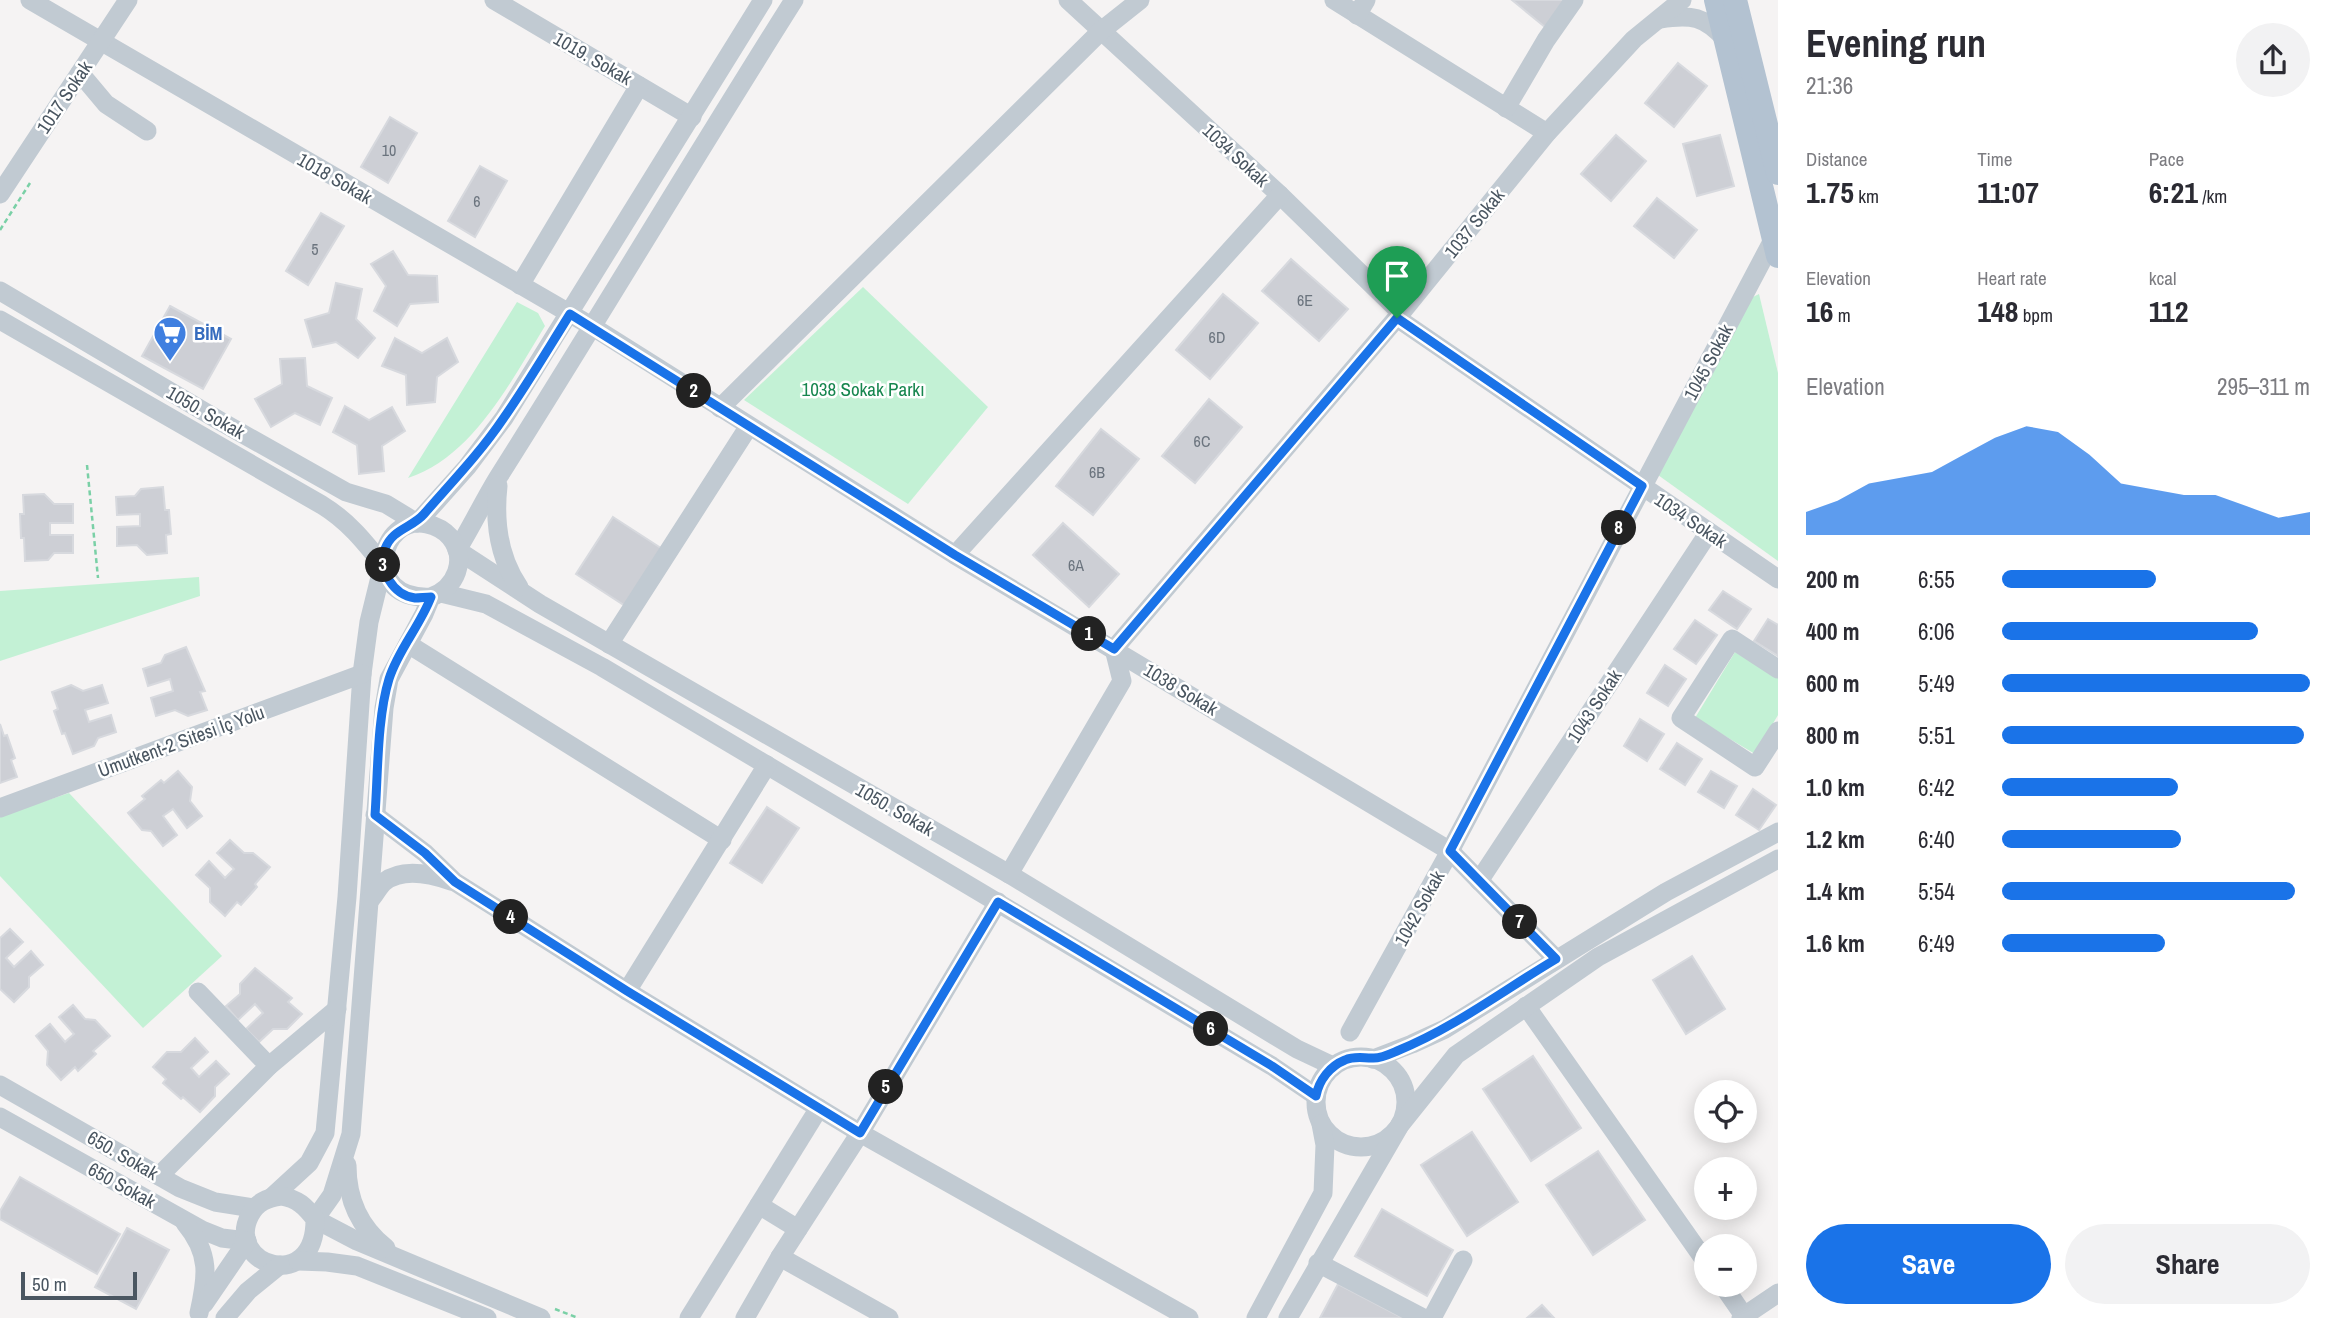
<!DOCTYPE html>
<html lang="en">
<head>
<meta charset="utf-8">
<style>
	body { margin:0; font-family:"Archivo Narrow",sans-serif; background:#f2f2f3; color:#2b2b33; height:100vh; display:flex; flex-direction:column; font-size:26px; white-space:nowrap }
	* { box-sizing:border-box; margin:0 }
	p { font-size:23px; color:#7c7c81 }
	.icon { flex:none; width:38px; height:38px; fill:none; stroke:currentColor; stroke-width:2; stroke-linecap:round; stroke-linejoin:round }
	.map { position:relative; flex:1; overflow:hidden }
	.details { display:flex; flex-direction:column; background:#fff; width:560px }
	.details>* { flex:none }
	.controls { position:absolute; left:1694px; top:1080px; display:grid; gap:14px }
	.controls a { display:grid; place-items:center; width:63px; height:63px; border-radius:50%; background:#fff; box-shadow:0 4px 18px #0003; font-size:35px }
	.scale { position:absolute; left:21px; bottom:18px; width:116px; box-sizing:border-box; padding-left:7px; border:4px solid #4a5661; border-top:0; font-size:19px; line-height:24px; white-space:nowrap; color:#4a5661; -webkit-text-stroke:5px #fff; paint-order:stroke }
	.pin { position:absolute; display:grid; place-items:center; width:60px; height:60px; color:#fff; margin:-72px -30px; border-radius:50% 50% 50% 0; rotate:-45deg; box-shadow:0 0 7px #0007 }
	.pin .icon { rotate:45deg }
	.km { position:absolute; width:35px; height:35px; margin:-18px; border-radius:50%; background:#222; color:#fff; font-size:19px; line-height:35px; text-align:center }
	.round { display:grid; place-items:center; flex:none; width:74px; height:74px; border-radius:37px; background:#f2f2f3 }
	.overview { display:flex; align-items:center; justify-content:space-between; height:119px; padding:0 28px }
	h1 { font-size:38px; font-weight:800; line-height:52px }
	.metrics { display:grid; grid-template-columns:repeat(3,1fr); gap:10px; height:119px; padding:7px 28px }
	.metrics div { display:grid; align-content:center }
	.metrics b { font-size:30px; font-weight:800 }
	.metrics small { font-size:19px; font-weight:400 }
	.metrics p { font-size:19px }
	.chart { height:196px; padding:14px 28px }
	.chart p { display:flex; justify-content:space-between }
	.chart svg { width:100%; height:126px; margin-top:7px; fill:#1a73e8; opacity:.7 }
	.primary-button { display:flex; gap:14px; margin-top:auto; padding:14px 28px }
	.primary-button a { flex:1; height:80px; border-radius:42px; background:#1a73e8; color:#fff; font-size:28px; font-weight:800; line-height:80px; text-align:center }
	.primary-button a+a { background:#f2f2f3; color:#2b2b33 }
	ul { padding:0 28px; list-style:none; font-size:23px }
	li { display:grid; grid-template-columns:112px 84px 1fr; align-items:center; height:52px }
	li i { height:18px; border-radius:9px; background:#1a73e8 }
	main { display:flex; flex:1; min-height:0 }
	.map>svg:first-child { display:block }
	.green { fill:#c3f1d5 }
	.building { fill:#cdcfd5; stroke:#d7d9de; stroke-width:2 }
	.lines { fill:none; stroke-linecap:round; stroke-linejoin:round }
	.path { stroke:#7ad0a6; stroke-width:2.5; stroke-dasharray:5 3.5; stroke-linecap:butt }
	.minor { stroke:#c1cad2; stroke-width:19 }
	.major { stroke:#b3c2d1; stroke-width:24 }
	.route-casing { stroke:#fff; stroke-width:14 }
	.route { stroke:#1a73e8; stroke-width:9 }
	.labels { text-anchor:middle; dominant-baseline:central; stroke-width:5; stroke-linejoin:round; paint-order:stroke }
	.number-label { font-size:16px; fill:#6b747e }
	.street-label { font-size:19px; fill:#4a5661; stroke:#fff }
	.shop-label { font-size:19px; font-weight:bold; fill:#366cbe; stroke:#fff; text-anchor:start }
	.park-label { font-size:19px; fill:#17864f; stroke:#fff }
</style>
</head>
<body>
<main>
<div class="map">
<svg width="1778" height="1318" viewBox="0 0 1778 1318">
	<rect width="100%" height="100%" fill="#f5f3f3"/>
	<g class="green">
		<polygon points="863,287 988,407 908,504 744,400"/>
		<polygon points="1759,294 1778,373 1778,561 1658,475 1749,299"/>
		<path d="M517,302L538,313L545,326C511,381 473,457 408,478Z"/>
		<polygon points="199,577 200,596 0,661 0,591"/>
		<polygon points="1735,652 1778,678 1778,715 1755,754 1695,718"/>
		<polygon points="69,793 222,956 143,1028 0,876 0,816"/>
	</g>
	<g class="building">
		<polygon points="1512,0 1565,0 1551,32"/>
		<polygon points="1678,63 1707,86 1674,127 1645,103"/>
		<polygon points="390,117 417,133 388,183 361,167"/>
		<polygon points="1616,135 1646,161 1611,201 1581,174"/>
		<polygon points="1720,135 1734,186 1697,196 1683,144"/>
		<polygon points="480,166 507,181 475,237 448,221"/>
		<polygon points="1657,198 1697,230 1674,258 1634,226"/>
		<polygon points="321,213 344,226 308,285 286,271"/>
		<polygon points="393,251 408,275 437,276 438,302 410,304 397,326 374,311 386,286 371,264"/>
		<polygon points="1291,259 1348,309 1319,341 1262,291"/>
		<polygon points="336,283 362,289 356,319 375,338 358,358 336,342 313,347 305,320 329,313"/>
		<polygon points="1223,294 1258,323 1210,379 1176,350"/>
		<polygon points="170,306 231,339 203,389 142,356"/>
		<polygon points="395,338 422,353 447,338 458,362 437,377 435,402 407,405 406,375 382,366"/>
		<polygon points="305,358 307,386 332,398 320,425 295,413 271,427 255,399 282,384 280,359"/>
		<polygon points="1209,399 1242,427 1195,483 1162,456"/>
		<polygon points="345,406 369,420 392,407 405,431 382,446 384,471 359,474 357,445 333,432"/>
		<polygon points="1101,429 1139,459 1093,515 1056,486"/>
		<polygon points="163,487 165,510 169,510 171,534 166,535 167,553 147,555 137,545 117,546 117,527 140,526 140,514 117,515 116,497 135,496 141,489"/>
		<polygon points="44,494 54,504 73,504 73,523 50,523 50,535 73,535 73,553 54,553 48,560 25,561 24,538 21,538 20,514 24,514 23,495"/>
		<polygon points="613,517 667,552 630,609 576,574"/>
		<polygon points="1063,523 1119,574 1089,607 1033,555"/>
		<polygon points="1723,591 1751,609 1737,629 1709,610"/>
		<polygon points="1768,619 1778,625 1778,656 1754,641"/>
		<polygon points="1695,620 1717,635 1696,664 1674,649"/>
		<polygon points="186,647 205,691 200,692 207,710 188,716 175,710 156,716 151,698 173,691 170,679 148,686 143,669 161,663 165,655"/>
		<polygon points="1665,665 1686,679 1668,706 1647,693"/>
		<polygon points="71,685 83,691 102,685 108,703 85,710 89,722 111,715 116,732 98,738 94,746 73,754 65,733 62,734 54,711 58,709 52,692"/>
		<polygon points="1640,719 1664,734 1647,761 1624,746"/>
		<polygon points="0,724 4,736 7,735 15,758 11,760 17,777 0,783"/>
		<polygon points="1677,743 1702,759 1685,785 1660,769"/>
		<polygon points="178,771 192,787 190,801 202,816 187,828 173,809 163,816 177,835 163,846 151,831 142,830 128,813 145,799 142,796 161,780 164,783"/>
		<polygon points="1711,771 1737,786 1724,808 1698,792"/>
		<polygon points="1753,789 1776,805 1759,830 1736,815"/>
		<polygon points="767,807 799,828 762,883 730,863"/>
		<polygon points="230,840 244,853 253,853 270,867 255,884 257,887 241,905 237,902 225,916 210,902 210,888 196,875 209,861 225,878 234,869 217,853"/>
		<polygon points="10,929 23,942 6,958 14,967 31,951 43,965 29,977 29,987 14,1002 0,989 0,938"/>
		<polygon points="1692,956 1725,1009 1686,1034 1653,980"/>
		<polygon points="255,968 292,998 288,1002 302,1014 287,1029 273,1029 259,1042 246,1029 263,1013 255,1004 238,1020 226,1006 240,994 240,984"/>
		<polygon points="73,1005 85,1019 95,1020 110,1036 93,1051 96,1054 78,1071 75,1067 61,1080 47,1065 48,1051 36,1036 50,1024 65,1042 74,1034 59,1017"/>
		<polygon points="195,1038 208,1052 191,1068 199,1077 216,1061 229,1074 215,1087 215,1096 200,1112 183,1097 181,1099 163,1083 166,1079 153,1067 167,1052 181,1052"/>
		<polygon points="1533,1056 1581,1128 1531,1161 1483,1089"/>
		<polygon points="1472,1132 1518,1202 1467,1236 1421,1165"/>
		<polygon points="1598,1151 1645,1220 1593,1255 1546,1185"/>
		<polygon points="20,1177 120,1234 97,1274 0,1219 0,1211"/>
		<polygon points="1382,1209 1453,1250 1427,1296 1355,1256"/>
		<polygon points="127,1228 169,1250 136,1309 95,1287"/>
		<polygon points="1338,1284 1403,1318 1320,1318"/>
		<polygon points="1542,1305 1554,1318 1527,1318"/>
	</g>
	<g class="lines">
		<g class="path">
			<polyline points="0,230 30,183"/>
			<polyline points="87,465 98,578"/>
			<polyline points="555,1309 578,1318"/>
		</g>
		<g class="minor">
			<polyline points="30,0 593,327 955,555 1450,851 1556,959"/>
			<polyline points="494,0 692,117"/>
			<path d="M794,0C694,158 599,318 499,476C484,500 472,526 457,550L540,604L1009,874L1297,1049L1333,1066"/>
			<polyline points="1068,0 1280,195 1401,313"/>
			<polyline points="1334,0 1547,133"/>
			<polyline points="1357,15 1366,0"/>
			<path d="M1660,19C1691,14 1705,16 1726,40"/>
			<polyline points="80,73 106,104 147,131"/>
			<polyline points="1506,108 1546,40 1574,0"/>
			<polyline points="0,194 128,0"/>
			<polyline points="520,285 639,86"/>
			<polyline points="0,291 220,421 346,492 386,504 417,523 467,467 504,418 763,0"/>
			<polyline points="1397,318 1778,579"/>
			<path d="M0,320L322,505C348,521 364,541 383,565L369,622L362,674L347,897L325,1133L309,1163L272,1197"/>
			<polyline points="720,408 1101,31 1140,0"/>
			<path d="M498,486C494,522 498,556 519,587"/>
			<polyline points="955,555 1280,195"/>
			<polyline points="441,593 486,604 602,667 1272,1066 1316,1096"/>
			<path d="M431,597C360,601 379,513 427,524C436,526 444,530 450,537C468,559 456,588 431,597L424,614L389,679L384,708L351,1134L332,1195L315,1219L357,1241L541,1318"/>
			<polyline points="408,644 722,840"/>
			<polyline points="609,644 749,426"/>
			<polyline points="1114,649 1401,313 1547,133 1634,39 1682,0"/>
			<polyline points="1778,669 1732,639 1681,718 1755,767 1778,731"/>
			<polyline points="0,808 362,674"/>
			<polyline points="375,815 425,853 455,882 627,991 860,1133 1189,1318"/>
			<polyline points="1009,874 1122,681 1114,649"/>
			<polyline points="1479,881 1709,532"/>
			<path d="M370,900C375,895 379,886 384,882C403,867 431,874 451,881"/>
			<polyline points="627,991 767,765"/>
			<polyline points="198,992 269,1066"/>
			<polyline points="1526,1006 1706,1262"/>
			<polyline points="1350,1032 1450,851 1774,238"/>
			<circle cx="1361" cy="1102" r="45"/>
			<polyline points="1373,1059 1412,1044 1445,1029 1666,892 1778,832"/>
			<polyline points="0,1085 180,1188 215,1202 253,1208"/>
			<polyline points="0,1117 202,1230 222,1238 247,1241"/>
			<path d="M347,1165C347,1199 359,1227 386,1248"/>
			<polyline points="159,1176 269,1066 337,1009"/>
			<path d="M281,1196C298,1199 305,1206 315,1219C316,1295 224,1265 250,1215C257,1202 267,1198 281,1196Z"/>
			<polyline points="759,1205 798,1229"/>
			<path d="M185,1223C211,1254 207,1277 199,1313"/>
			<polyline points="780,1257 889,1318"/>
			<polyline points="298,1261 327,1262 357,1266 487,1318"/>
			<polyline points="1318,1263 1423,1318"/>
			<polyline points="1722,1284 1744,1316"/>
			<polyline points="204,1304 247,1241"/>
			<polyline points="225,1318 248,1291 280,1265"/>
			<polyline points="689,1318 819,1108"/>
			<polyline points="745,1318 780,1257 860,1133 998,902"/>
			<polyline points="1256,1318 1323,1193 1325,1145 1321,1124"/>
			<polyline points="1288,1318 1400,1125 1456,1055 1598,957 1778,859"/>
			<polyline points="1432,1318 1463,1260"/>
			<polyline points="1741,1318 1778,1293"/>
		</g>
		<g class="major">
			<polyline points="1716,0 1778,256"/>
			<polyline points="1735,0 1778,173"/>
		</g>
	</g>
	<g class="lines">
		<defs>
			<path id="route" d="M570,314L955,555L1114,649L1397,318L1642,486L1450,851L1556,959C1504,990 1454,1028 1397,1051C1390,1054 1379,1059 1372,1058C1362,1058 1354,1056 1345,1060C1330,1066 1319,1080 1316,1096L1272,1066L998,902L860,1133L627,991L455,882L425,853L375,815C378,774 377,718 389,679C398,650 420,626 431,597C426,597 420,598 415,598C393,595 378,570 385,549C392,529 412,528 424,514C451,483 480,453 503,419C527,385 548,349 570,314Z"/>
		</defs>
		<use href="#route" class="route-casing"/>
		<use href="#route" class="route"/>
	</g>
	<defs>
		<symbol id="supermarket-pin" viewBox="-11 -11 22 30"><path d="M0 17L-7.5 6A9.5 9.5 0 1 1 7.5 6Z" fill="#3f7fe0" stroke="#fff"/><path d="M-6-5.5h2.5l.6 2H6L4.5 2H-2.5L-4.4-4H-6ZM-1.5 3.2a1.3 1.3 0 1 0 .1 0ZM3 3.2a1.3 1.3 0 1 0 .1 0Z" fill="#fff"/></symbol>
	</defs>
	<g fill-rule="evenodd">
		<use href="#supermarket-pin" x="151" y="314" width="38" height="52"/>
	</g>
	<g class="labels">
		<g class="number-label">
			<text x="389" y="150">10</text>
			<text x="477" y="201">6</text>
			<text x="315" y="249">5</text>
			<text x="1305" y="300">6E</text>
			<text x="1217" y="337">6D</text>
			<text x="1202" y="441">6C</text>
			<text x="1097" y="472">6B</text>
			<text x="1076" y="565">6A</text>
		</g>
		<g class="street-label">
			<text transform="translate(593 58) rotate(30)">1019. Sokak</text>
			<text transform="translate(64 97) rotate(-56)">1017 Sokak</text>
			<text transform="translate(1236 155) rotate(43)">1034 Sokak</text>
			<text transform="translate(335 178) rotate(30)">1018 Sokak</text>
			<text transform="translate(1474 223) rotate(-51)">1037 Sokak</text>
			<text transform="translate(1708 362) rotate(-62)">1045 Sokak</text>
			<text transform="translate(206 412) rotate(30)">1050. Sokak</text>
			<text transform="translate(1691 520) rotate(34)">1034 Sokak</text>
			<text transform="translate(1181 689) rotate(31)">1038 Sokak</text>
			<text transform="translate(1594 706) rotate(-57)">1043 Sokak</text>
			<text transform="translate(181 741) rotate(-20)">Umutkent-2 Sitesi İç Yolu</text>
			<text transform="translate(895 809) rotate(30)">1050. Sokak</text>
			<text transform="translate(1419 908) rotate(-61)">1042 Sokak</text>
			<text transform="translate(123 1155) rotate(30)">650. Sokak</text>
			<text transform="translate(122 1185) rotate(29)">650 Sokak</text>
		</g>
		<g class="shop-label">
			<text x="194" y="333">BİM</text>
		</g>
		<g class="park-label">
			<text x="863" y="389">1038 Sokak Parkı</text>
		</g>
	</g>
</svg>
<div class="controls">
<a><svg class="icon" aria-label="locate" viewBox="0 0 24 24"><circle cx="12" cy="12" r="6"/><path d="M12 2v4M12 18v4M2 12h4M18 12h4"/></svg></a>
<a>+</a>
<a>−</a>
</div>
<div class="scale">50 m</div>
<div class="pin" style="left:1397px;top:318px;background:#1e9e55"><svg class="icon" aria-label="arrive" viewBox="0 0 24 24"><path d="M6 21V4h12l-3 4 3 4H6"/></svg></div>
<b class="km" style="left:1089px;top:634px">1</b>
<b class="km" style="left:694px;top:391px">2</b>
<b class="km" style="left:383px;top:565px">3</b>
<b class="km" style="left:511px;top:917px">4</b>
<b class="km" style="left:886px;top:1087px">5</b>
<b class="km" style="left:1211px;top:1029px">6</b>
<b class="km" style="left:1520px;top:922px">7</b>
<b class="km" style="left:1619px;top:528px">8</b>
</div>
<section class="details">
<div class="overview"><div><h1>Evening run</h1><p>21:36</p></div><a class="round"><svg class="icon" aria-label="share" viewBox="0 0 24 24"><path d="M12 15V3M7 8l5-5 5 5M5 13v7h14v-7"/></svg></a></div>
<div class="metrics">
<div><p>Distance</p><b>1.75<small> km</small></b></div>
<div><p>Time</p><b>11:07</b></div>
<div><p>Pace</p><b>6:21<small> /km</small></b></div>
</div>
<div class="metrics">
<div><p>Elevation</p><b>16<small> m</small></b></div>
<div><p>Heart rate</p><b>148<small> bpm</small></b></div>
<div><p>kcal</p><b>112</b></div>
</div>
<div class="chart"><p><span>Elevation</span>295–311 m</p>
<svg viewBox="0 0 160 44" preserveAspectRatio="none"><path d="M0 44V36L10 32L20 26L30 24L40 22L50 16L60 10L70 6L80 8L90 16L100 26L110 28L120 30L130 30L140 34L150 38L160 36V44z"/></svg>
</div>
<ul>
<li><b>200 m</b>6:55<i style="width:50%"></i></li>
<li><b>400 m</b>6:06<i style="width:83%"></i></li>
<li><b>600 m</b>5:49<i style="width:100%"></i></li>
<li><b>800 m</b>5:51<i style="width:98%"></i></li>
<li><b>1.0 km</b>6:42<i style="width:57%"></i></li>
<li><b>1.2 km</b>6:40<i style="width:58%"></i></li>
<li><b>1.4 km</b>5:54<i style="width:95%"></i></li>
<li><b>1.6 km</b>6:49<i style="width:53%"></i></li>
</ul>
<div class="primary-button"><a>Save</a><a>Share</a></div>
</section>
</main>
</body>
</html>
